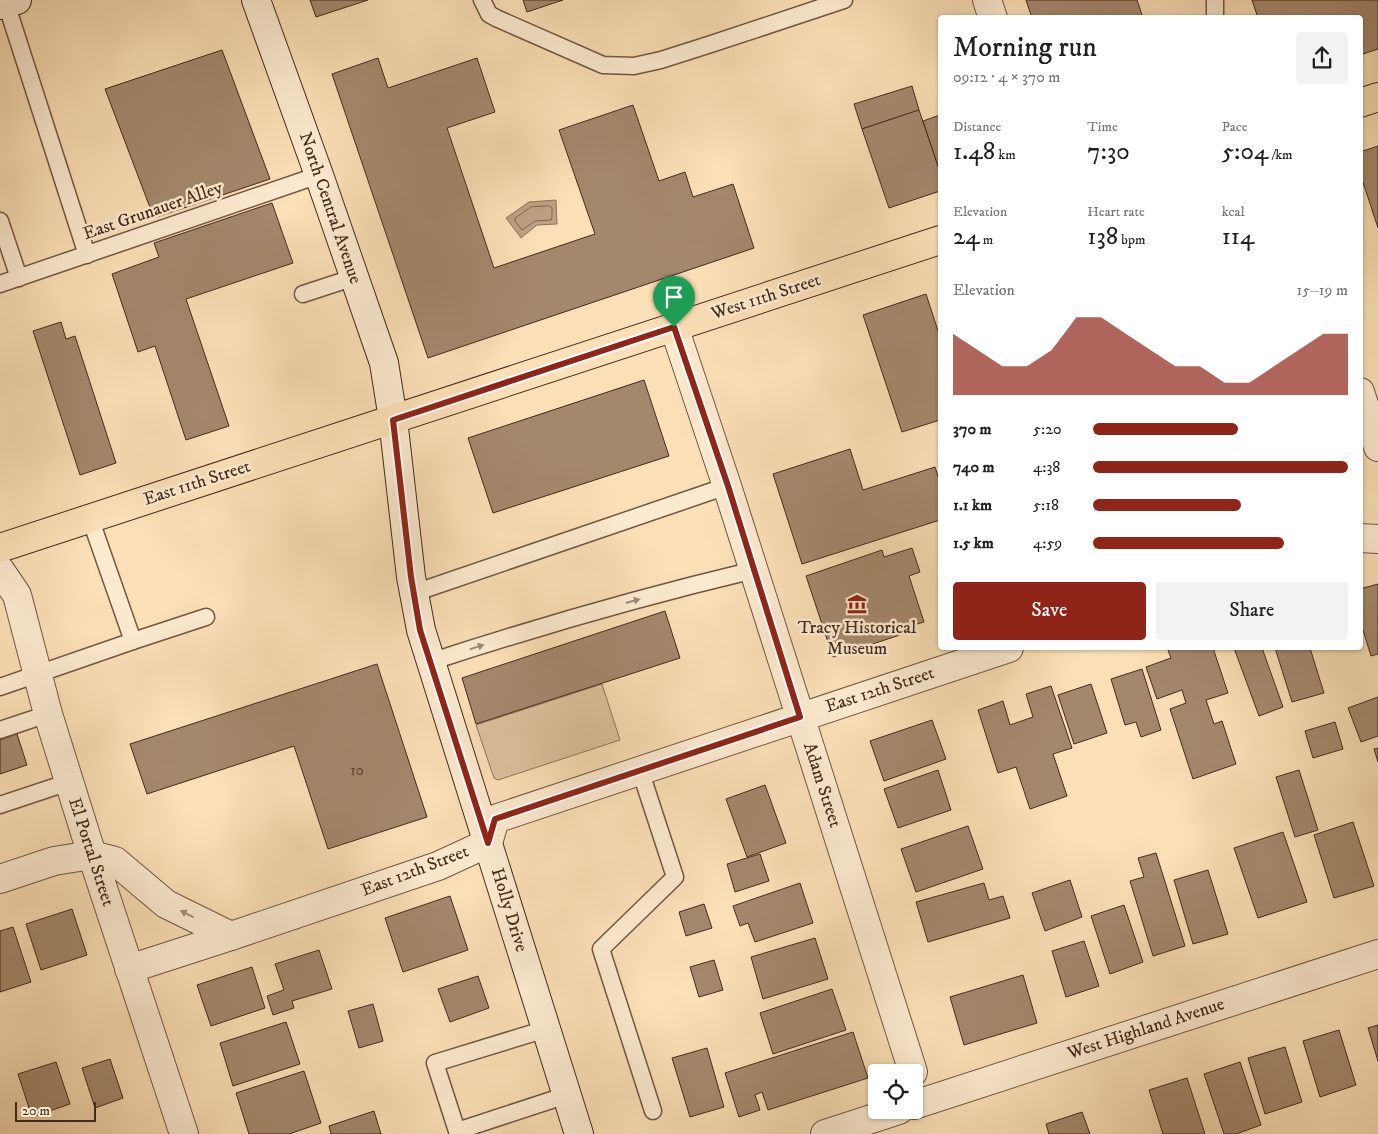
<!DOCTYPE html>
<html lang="en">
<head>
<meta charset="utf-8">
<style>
	body { margin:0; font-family:"IM FELL DW Pica",serif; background:#f2f2f2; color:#222; height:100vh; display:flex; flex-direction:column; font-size:19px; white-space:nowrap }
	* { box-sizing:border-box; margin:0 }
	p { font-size:16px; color:#767676 }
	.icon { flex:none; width:28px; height:28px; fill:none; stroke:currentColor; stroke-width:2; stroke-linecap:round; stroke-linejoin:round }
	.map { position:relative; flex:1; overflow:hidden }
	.panel { position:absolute; left:938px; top:15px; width:425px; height:635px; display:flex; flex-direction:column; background:#fff; border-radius:5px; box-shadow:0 1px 4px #0004 }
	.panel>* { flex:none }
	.fabs { position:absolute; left:868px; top:1064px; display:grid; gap:10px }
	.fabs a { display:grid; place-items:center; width:55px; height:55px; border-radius:5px; background:#fff; box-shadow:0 1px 4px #0004; font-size:25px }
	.scale { position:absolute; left:15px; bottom:12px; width:81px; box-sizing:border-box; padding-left:5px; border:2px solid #45291c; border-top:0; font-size:14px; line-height:18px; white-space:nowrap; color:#45291c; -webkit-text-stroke:4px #fcead0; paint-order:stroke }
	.pin { position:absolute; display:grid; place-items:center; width:42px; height:42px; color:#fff; margin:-51px -21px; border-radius:50% 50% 50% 0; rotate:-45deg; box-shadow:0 0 5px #0007 }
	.pin .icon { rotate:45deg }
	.round { display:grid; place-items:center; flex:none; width:52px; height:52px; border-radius:5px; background:#f2f2f2 }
	.headline { display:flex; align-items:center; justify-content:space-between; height:85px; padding:0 15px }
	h1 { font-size:28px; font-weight:600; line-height:38px }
	.figures { display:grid; grid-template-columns:repeat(3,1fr); gap:8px; height:85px; padding:5px 15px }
	.figures div { display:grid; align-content:center }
	.figures b { font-size:25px; font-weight:600 }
	.figures small { font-size:14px; font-weight:400 }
	.figures p { font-size:14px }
	.chart { height:140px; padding:10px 15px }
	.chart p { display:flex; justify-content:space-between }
	.chart svg { width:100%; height:90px; margin-top:5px; fill:#8f2418; opacity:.7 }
	.action { display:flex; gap:10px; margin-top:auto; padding:10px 15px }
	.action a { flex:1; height:58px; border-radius:5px; background:#8f2418; color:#fff; font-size:20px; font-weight:600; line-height:58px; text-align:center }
	.action a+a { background:#f2f2f2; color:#222 }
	ul { padding:0 15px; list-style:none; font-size:16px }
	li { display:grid; grid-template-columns:80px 60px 1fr; align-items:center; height:38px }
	li i { height:12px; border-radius:6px; background:#8f2418 }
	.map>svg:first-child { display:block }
	.green { fill:#dcc09c; stroke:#90745c }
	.water { fill:#bda182; stroke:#8d7159 }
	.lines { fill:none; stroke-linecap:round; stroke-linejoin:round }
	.shore { stroke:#81654f; stroke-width:1 }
	.building { fill:#a4886c; stroke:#45291c }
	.lane-casing { stroke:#725642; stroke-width:19 }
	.street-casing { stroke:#725642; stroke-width:30 }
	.secondary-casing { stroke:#45291c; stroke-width:30 }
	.primary-casing { stroke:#45291c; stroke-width:30 }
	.lane { stroke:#fcead0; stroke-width:16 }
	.street { stroke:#fcead0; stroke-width:28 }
	.secondary { stroke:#fcead0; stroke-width:28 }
	.primary { stroke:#fbdfb6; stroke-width:28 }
	.oneway { fill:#a08a76 }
	.route-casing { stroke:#fff; stroke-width:10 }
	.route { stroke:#8f2418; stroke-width:6 }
	.labels { text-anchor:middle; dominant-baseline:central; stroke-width:5; stroke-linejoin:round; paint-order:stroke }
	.number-label { font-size:15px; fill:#5d4130 }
	.street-label { font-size:18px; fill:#45291c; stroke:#fcead0 }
	.poi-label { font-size:18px; fill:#45291c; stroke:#fcead0 }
</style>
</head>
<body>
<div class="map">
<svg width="1378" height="1134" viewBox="0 0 1378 1134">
	<rect width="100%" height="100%" fill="#fbdfb6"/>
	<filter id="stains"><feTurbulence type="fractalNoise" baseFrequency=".004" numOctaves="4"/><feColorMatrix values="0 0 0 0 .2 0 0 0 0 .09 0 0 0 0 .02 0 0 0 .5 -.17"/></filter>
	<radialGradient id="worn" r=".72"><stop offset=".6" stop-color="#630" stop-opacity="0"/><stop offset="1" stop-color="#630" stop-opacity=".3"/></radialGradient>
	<polygon class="green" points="602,684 620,740 498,780 494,778 476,725"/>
	<polygon class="water" points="556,200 557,224 537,225 521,238 506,218 529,202"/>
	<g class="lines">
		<polygon class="shore" points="549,206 552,208 552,217 551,220 535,221 522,230 515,221 515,218 531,207"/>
	</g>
	<g class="building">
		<polygon points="310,0 368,0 316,17"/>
		<polygon points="523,0 563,0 527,12"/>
		<polygon points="1026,0 1137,0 1143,18 1032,18"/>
		<polygon points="1252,0 1378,0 1378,49 1360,55 1360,18 1258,18"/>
		<polygon points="222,50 270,179 154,218 105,89"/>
		<polygon points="378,58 388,88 477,58 495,112 447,128 494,268 595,234 559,130 633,105 659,181 685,172 693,197 733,184 754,248 428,358 332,74"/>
		<polygon points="912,86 919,110 862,129 854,104"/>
		<polygon points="919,110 940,172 940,191 889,208 862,129"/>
		<polygon points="940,115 940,172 923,121"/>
		<polygon points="1378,146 1378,228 1360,173 1360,152"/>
		<polygon points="272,203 293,263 186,299 229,426 186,440 155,346 138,352 112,274 159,257 154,243"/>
		<polygon points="926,294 940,337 940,420 902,432 863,315"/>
		<polygon points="61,322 66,339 75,336 116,463 80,475 33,331"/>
		<polygon points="644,380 669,456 493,513 468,438"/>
		<polygon points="850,449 863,490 935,467 940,482 940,520 802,564 773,474"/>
		<polygon points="912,548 920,572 909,576 924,622 907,627 909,632 833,657 806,576 882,550 884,557"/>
		<polygon points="1378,584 1378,654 1371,656 1360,620 1360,589"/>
		<polygon points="665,611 680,658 476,724 462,678"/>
		<polygon points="1177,648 1213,648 1228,693 1206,700 1214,724 1222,721 1236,764 1193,779 1170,709 1186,703 1182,690 1157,699 1146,667 1171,658 1168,650"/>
		<polygon points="1234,648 1262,648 1283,707 1259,716"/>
		<polygon points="1275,648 1310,648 1324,693 1292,702"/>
		<polygon points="377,664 427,817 328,849 294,746 147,794 130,744"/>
		<polygon points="1142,669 1161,730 1141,737 1136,722 1125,725 1111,679"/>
		<polygon points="1091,684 1107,733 1074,744 1058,695"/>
		<polygon points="1051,686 1072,748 1053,754 1067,796 1030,809 1016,767 998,773 978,710 1003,701 1010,725 1033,717 1026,694"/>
		<polygon points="1378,697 1378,736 1361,742 1348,708"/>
		<polygon points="932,720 946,759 884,781 870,741"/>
		<polygon points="1335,722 1343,749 1313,758 1305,731"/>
		<polygon points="17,734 27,765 0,774 0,740"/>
		<polygon points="1378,748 1378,762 1374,749"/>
		<polygon points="938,770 951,810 898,828 884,789"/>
		<polygon points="1299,770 1318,830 1295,837 1276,777"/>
		<polygon points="765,785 786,843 747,857 726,799"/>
		<polygon points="1353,822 1374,886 1334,898 1314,835"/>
		<polygon points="968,826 983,869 916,892 901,849"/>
		<polygon points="1283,832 1307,902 1258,918 1234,848"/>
		<polygon points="1156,853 1185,946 1153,956 1130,881 1144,877 1138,858"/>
		<polygon points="760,854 769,881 735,892 727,864"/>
		<polygon points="1208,870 1228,934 1193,944 1174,880"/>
		<polygon points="1070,880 1082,917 1045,931 1032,893"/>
		<polygon points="800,883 813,923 755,942 748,923 740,926 733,906"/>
		<polygon points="984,883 989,900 1003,896 1010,918 928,942 916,902"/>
		<polygon points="450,896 468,950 403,972 385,918"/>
		<polygon points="704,904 712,928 686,936 679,912"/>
		<polygon points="1124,905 1143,962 1110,974 1091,916"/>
		<polygon points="72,909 87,955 41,970 26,924"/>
		<polygon points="13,927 31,982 0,992 0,931"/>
		<polygon points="815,938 828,979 763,999 751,957"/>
		<polygon points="1084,941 1099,986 1066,997 1052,951"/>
		<polygon points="319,950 332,989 292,1001 294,1008 273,1015 267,996 284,990 275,964"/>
		<polygon points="714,960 723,990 699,997 690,967"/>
		<polygon points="252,967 265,1008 211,1026 197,985"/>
		<polygon points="1023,975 1037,1023 964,1045 950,997"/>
		<polygon points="478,976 489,1008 450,1022 438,989"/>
		<polygon points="832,989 846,1030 773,1054 760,1013"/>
		<polygon points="373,1004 383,1041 359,1048 348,1011"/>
		<polygon points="286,1022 300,1064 233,1086 220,1043"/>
		<polygon points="1378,1025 1378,1061 1368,1028"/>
		<polygon points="1339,1030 1356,1085 1320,1097 1303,1041"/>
		<polygon points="853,1032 868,1078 768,1110 762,1092 755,1095 760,1110 739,1117 725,1073"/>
		<polygon points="1285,1047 1302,1102 1265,1114 1248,1058"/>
		<polygon points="707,1048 724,1107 690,1117 672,1058"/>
		<polygon points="110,1059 123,1098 95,1108 82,1068"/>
		<polygon points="56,1062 70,1104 32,1117 18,1074"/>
		<polygon points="1240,1062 1261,1125 1236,1134 1224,1134 1204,1074"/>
		<polygon points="304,1071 321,1123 289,1134 249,1134 236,1093"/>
		<polygon points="1187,1078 1205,1134 1163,1134 1149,1090"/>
		<polygon points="374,1111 381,1134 331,1134 329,1126"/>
		<polygon points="1082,1112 1090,1134 1049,1134 1046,1124"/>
	</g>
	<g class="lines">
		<defs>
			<g id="lane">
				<polyline points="482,0 489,14 496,18 603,65 634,66 661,60 708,45 844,0"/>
				<polyline points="1215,0 1215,18"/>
				<polyline points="6,3 87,255"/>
				<polyline points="0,221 19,278"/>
				<polyline points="0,284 319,175"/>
				<polyline points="303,294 355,277"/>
				<polyline points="414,593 727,486"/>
				<polyline points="133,641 206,617"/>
				<path d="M430,662C537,627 645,596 754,570"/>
				<polyline points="0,687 133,641 90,518"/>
				<polyline points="0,730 48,714"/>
				<polyline points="640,770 675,877 601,949 653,1111"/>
				<polyline points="0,805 69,782"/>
				<polyline points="546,1029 435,1063 457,1131 567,1095"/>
			</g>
			<g id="street">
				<polyline points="987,0 993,18"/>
				<polyline points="674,327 727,486 913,1072"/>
				<polyline points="1360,392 1378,447"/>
				<polyline points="1360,538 1378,539"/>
				<polyline points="0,570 17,595 48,714 92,855 184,1134"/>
				<polyline points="0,879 54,861 92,855 115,861 166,904 231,936"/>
				<polyline points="129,969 231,936 438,866 488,843 495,819 1009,648"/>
				<polyline points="914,1105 1378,954"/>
				<polyline points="825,1134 899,1110"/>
			</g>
			<g id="secondary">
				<polyline points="256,0 319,175 384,363 393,419 411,577 421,630 579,1134"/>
				<polyline points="0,5 17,0"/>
			</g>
			<g id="primary">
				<polyline points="1360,103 1378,97"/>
				<polyline points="0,548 940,240"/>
			</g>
		</defs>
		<use href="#lane" class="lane-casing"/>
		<use href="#street" class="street-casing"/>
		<use href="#secondary" class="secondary-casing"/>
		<use href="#primary" class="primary-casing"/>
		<use href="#lane" class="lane"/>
		<use href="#street" class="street"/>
		<use href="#secondary" class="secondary"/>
		<use href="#primary" class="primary"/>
	</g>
	<defs><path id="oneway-solid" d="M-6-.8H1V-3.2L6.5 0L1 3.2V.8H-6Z" transform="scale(1.25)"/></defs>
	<g class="oneway">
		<use href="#oneway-solid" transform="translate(633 601) rotate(-15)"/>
		<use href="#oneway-solid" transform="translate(477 647) rotate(-18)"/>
		<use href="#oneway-solid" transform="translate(187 914) rotate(-153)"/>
	</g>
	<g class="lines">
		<defs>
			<polygon id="route" points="674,327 728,486 800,717 495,819 488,843 420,630 411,577 393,420"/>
		</defs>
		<use href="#route" class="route-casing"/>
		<use href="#route" class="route"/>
	</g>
	<defs>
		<symbol id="museum-bare" viewBox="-9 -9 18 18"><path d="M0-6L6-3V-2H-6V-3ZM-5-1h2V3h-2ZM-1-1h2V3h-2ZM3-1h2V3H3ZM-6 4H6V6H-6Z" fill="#8f2418" stroke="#fcead0" stroke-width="2.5" paint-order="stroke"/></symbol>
	</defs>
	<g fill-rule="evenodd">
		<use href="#museum-bare" x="843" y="590" width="28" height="28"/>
	</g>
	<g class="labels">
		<g class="number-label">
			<text x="357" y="770">10</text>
		</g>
		<g class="street-label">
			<text transform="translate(330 208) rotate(71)">North Central Avenue</text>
			<text transform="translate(153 211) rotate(-19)">East Grunauer Alley</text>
			<text transform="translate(766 297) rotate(-18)">West 11th Street</text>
			<text transform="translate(197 483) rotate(-18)">East 11th Street</text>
			<text transform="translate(880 690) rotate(-18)">East 12th Street</text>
			<text transform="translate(822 785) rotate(72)">Adam Street</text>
			<text transform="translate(91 852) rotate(72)">El Portal Street</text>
			<text transform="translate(415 871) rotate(-21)">East 12th Street</text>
			<text transform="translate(509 910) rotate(73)">Holly Drive</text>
			<text transform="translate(1146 1029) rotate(-18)">West Highland Avenue</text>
		</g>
		<g class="poi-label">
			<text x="857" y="628">Tracy Historical<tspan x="857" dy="21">Museum</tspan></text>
		</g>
	</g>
	<rect width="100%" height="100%" filter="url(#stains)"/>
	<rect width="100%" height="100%" fill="url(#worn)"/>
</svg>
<div class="fabs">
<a><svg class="icon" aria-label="locate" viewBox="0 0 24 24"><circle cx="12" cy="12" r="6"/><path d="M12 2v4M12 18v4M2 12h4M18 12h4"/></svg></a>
</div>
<div class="scale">20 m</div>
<div class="pin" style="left:674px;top:327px;background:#1e9e55"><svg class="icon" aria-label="arrive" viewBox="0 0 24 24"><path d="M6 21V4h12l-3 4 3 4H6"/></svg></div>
<section class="panel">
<div class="headline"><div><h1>Morning run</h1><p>09:12 · 4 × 370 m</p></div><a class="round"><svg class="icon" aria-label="share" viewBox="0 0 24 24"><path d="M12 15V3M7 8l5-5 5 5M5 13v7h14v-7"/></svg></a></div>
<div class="figures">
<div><p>Distance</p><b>1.48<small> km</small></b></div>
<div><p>Time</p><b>7:30</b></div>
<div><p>Pace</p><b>5:04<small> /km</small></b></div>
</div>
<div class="figures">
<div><p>Elevation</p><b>24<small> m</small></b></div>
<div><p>Heart rate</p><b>138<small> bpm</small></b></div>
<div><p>kcal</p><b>114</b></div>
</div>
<div class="chart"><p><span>Elevation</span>15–19 m</p>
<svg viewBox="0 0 160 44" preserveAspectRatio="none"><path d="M0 44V14L10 22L20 30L30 30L40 22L50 6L60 6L70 14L80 22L90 30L100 30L110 38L120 38L130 30L140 22L150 14L160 14V44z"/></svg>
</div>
<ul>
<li><b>370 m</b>5:20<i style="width:57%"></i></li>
<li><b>740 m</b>4:38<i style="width:100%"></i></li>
<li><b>1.1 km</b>5:18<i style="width:58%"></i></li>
<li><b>1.5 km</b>4:59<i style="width:75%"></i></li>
</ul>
<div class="action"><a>Save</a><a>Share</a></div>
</section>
</div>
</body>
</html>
